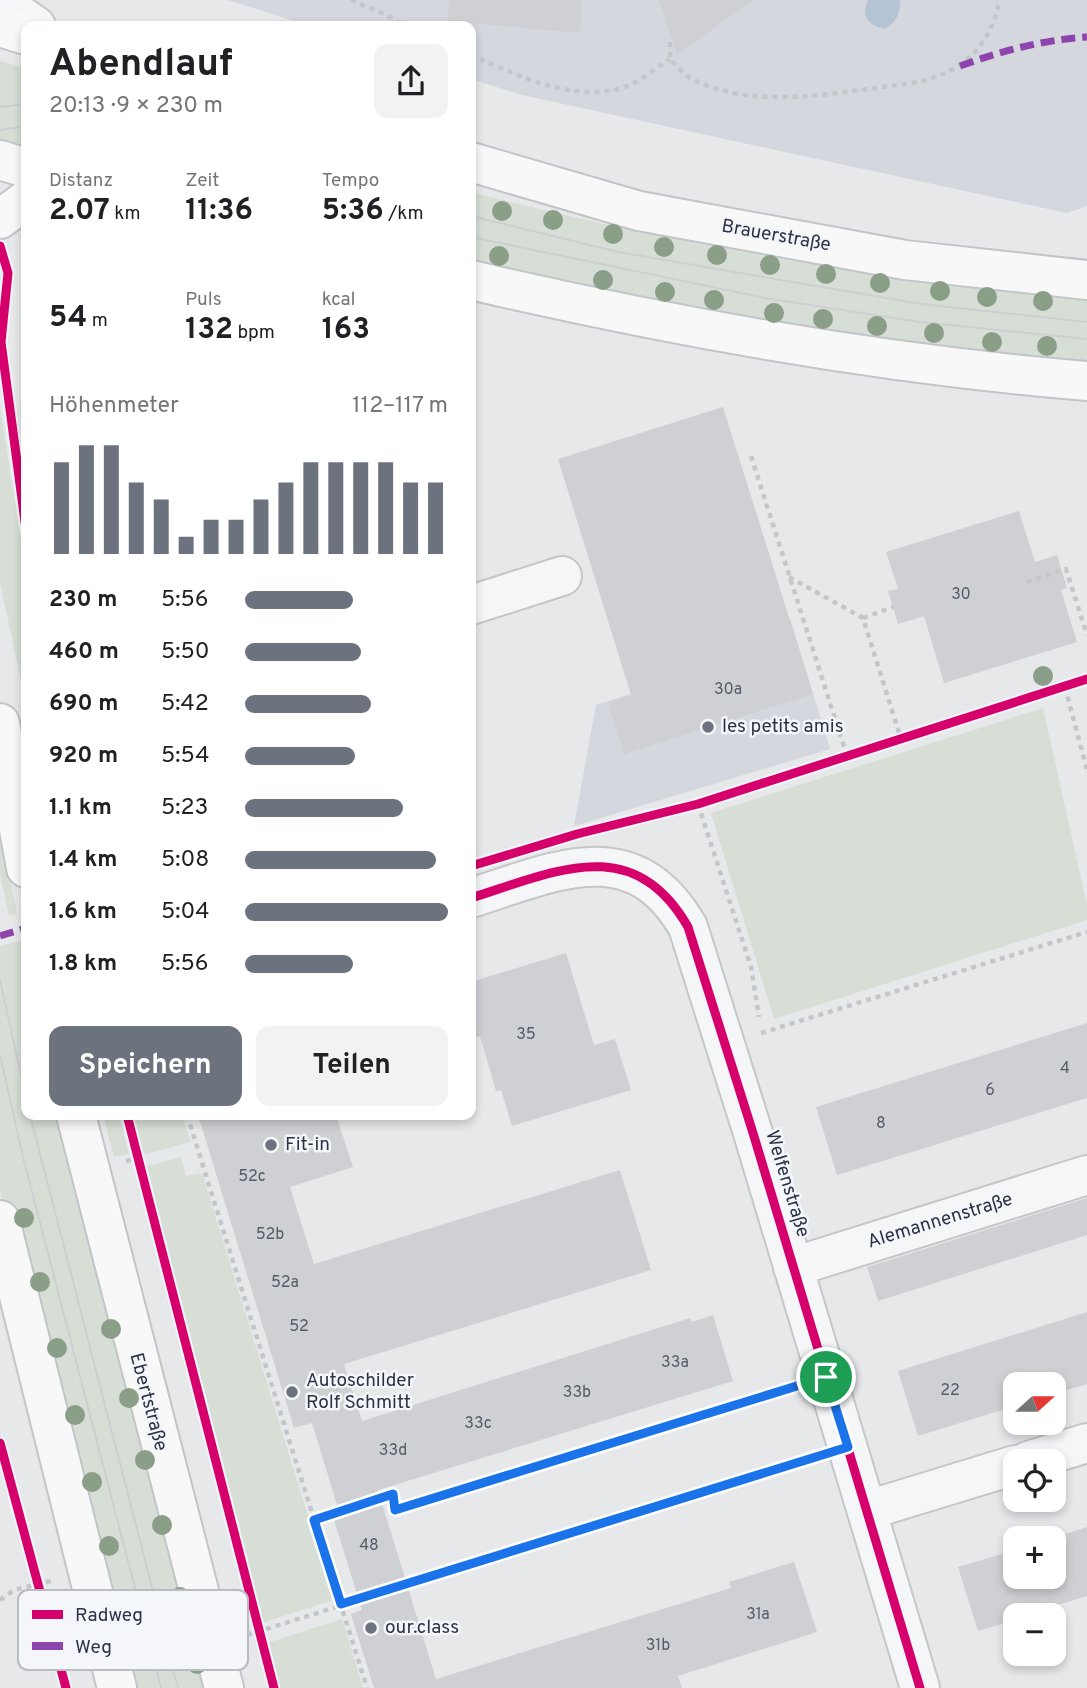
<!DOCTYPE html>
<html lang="de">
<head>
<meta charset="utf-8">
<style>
	body { margin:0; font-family:Overpass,sans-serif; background:#f2f2f2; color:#202124; height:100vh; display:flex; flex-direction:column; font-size:26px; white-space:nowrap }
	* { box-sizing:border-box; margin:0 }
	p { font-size:23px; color:#757577 }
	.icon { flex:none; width:38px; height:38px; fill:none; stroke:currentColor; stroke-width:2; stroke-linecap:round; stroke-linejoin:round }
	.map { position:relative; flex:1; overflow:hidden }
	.drawer { position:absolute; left:21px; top:21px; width:455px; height:1099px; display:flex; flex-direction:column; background:#fff; border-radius:14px; box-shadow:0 4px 10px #0003 }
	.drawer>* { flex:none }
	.needle { width:46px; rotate:69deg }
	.buttons { position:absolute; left:1003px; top:1372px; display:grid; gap:14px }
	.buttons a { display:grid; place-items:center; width:63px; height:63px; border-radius:14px; background:#fff; box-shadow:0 4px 10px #0003; font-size:35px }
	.pin { position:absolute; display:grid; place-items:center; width:60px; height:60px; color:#fff; margin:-30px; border:4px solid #fff; border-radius:50%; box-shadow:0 2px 7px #0007 }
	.round { display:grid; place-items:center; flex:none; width:74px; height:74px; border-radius:14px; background:#f2f2f2 }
	.headline { display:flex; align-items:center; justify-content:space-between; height:119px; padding:0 28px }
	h1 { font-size:38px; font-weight:700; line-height:52px }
	.metrics { display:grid; grid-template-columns:repeat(3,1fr); gap:10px; height:119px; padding:7px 28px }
	.metrics div { display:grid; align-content:center }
	.metrics b { font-size:30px; font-weight:700 }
	.metrics small { font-size:19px; font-weight:400 }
	.metrics p { font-size:19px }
	.chart { height:196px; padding:14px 28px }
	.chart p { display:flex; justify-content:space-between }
	.chart svg { width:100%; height:126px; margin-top:7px; stroke:#6c737f; stroke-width:6 }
	.cta { display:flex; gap:14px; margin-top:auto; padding:14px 28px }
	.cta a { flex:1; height:80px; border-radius:14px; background:#6c737f; color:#fff; font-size:28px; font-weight:700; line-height:80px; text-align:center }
	.cta a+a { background:#f2f2f2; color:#202124 }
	ul { padding:0 28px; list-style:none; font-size:23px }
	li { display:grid; grid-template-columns:112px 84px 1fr; align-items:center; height:52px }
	li i { height:18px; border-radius:9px; background:#6c737f }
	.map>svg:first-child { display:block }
	.built { fill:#d4d7dd }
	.green { fill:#d6ded6 }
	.water { fill:#b4c4d5 }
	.building { fill:#ced0d3 }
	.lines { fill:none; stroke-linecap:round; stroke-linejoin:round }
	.minor-casing { stroke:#c4c6c8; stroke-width:42 }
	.major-casing { stroke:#c2c5c8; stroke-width:42 }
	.path { stroke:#c5c6ca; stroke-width:4.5; stroke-dasharray:5 5; stroke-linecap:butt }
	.minor { stroke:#f5f6f7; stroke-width:38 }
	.major { stroke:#f8f8f8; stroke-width:38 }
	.tram { stroke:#cecfd2; stroke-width:2 }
	.quiet { stroke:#8e44ad; stroke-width:7; stroke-dasharray:14 7; stroke-linecap:butt }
	.cycleway-casing { stroke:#f4f6f9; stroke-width:13 }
	.cycleway { stroke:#d6006c; stroke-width:9 }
	.tree { fill:#8a9e88 }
	.route-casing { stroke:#fff; stroke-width:14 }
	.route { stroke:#1a73e8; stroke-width:9 }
	.poi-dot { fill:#6c737f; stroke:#f4f6f9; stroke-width:2.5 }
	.labels { text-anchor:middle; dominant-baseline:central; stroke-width:5; stroke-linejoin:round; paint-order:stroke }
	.number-label { font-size:16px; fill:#545c69 }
	.street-label { font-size:19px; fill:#2b3445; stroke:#f4f6f9 }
	.poi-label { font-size:19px; fill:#2b3445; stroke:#f4f6f9; text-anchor:start }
	.key { fill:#f4f6f9; stroke:#b8bcc3; stroke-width:2 }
	.key-label { font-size:19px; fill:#2b3445 }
</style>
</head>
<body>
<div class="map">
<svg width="1087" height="1688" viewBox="0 0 1087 1688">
	<rect width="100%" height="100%" fill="#e6e8ea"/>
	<g class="built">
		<polygon points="228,0 1087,0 1087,206 1067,213 522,95 471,79 471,26 309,26"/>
		<polygon points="790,618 830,749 574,826 596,705 656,686 649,662"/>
	</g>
	<g class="green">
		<polygon points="0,61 26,68 26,147 0,139"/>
		<path d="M471,192C604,226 740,255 876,274C946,284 1017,291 1087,299V362L860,336L684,309L471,264Z"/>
		<polygon points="0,406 26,574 26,704 0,583"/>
		<polygon points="1043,708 1087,905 1087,920 774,1019 711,813"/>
		<polygon points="0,829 17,914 9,916 0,874"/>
		<polygon points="24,940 26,1115 63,1115 209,1688 129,1688 0,1192 0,946"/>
		<polygon points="103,1115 119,1115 129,1154 114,1157"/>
		<polygon points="132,1115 182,1115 191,1142 142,1155"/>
		<polygon points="181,1157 186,1176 202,1173 334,1600 261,1623 144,1167"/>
		<polygon points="342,1619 363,1688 279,1688 267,1643"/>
	</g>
	<path class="water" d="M868,0H900C900,14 897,21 885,29C869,26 860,16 868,0Z"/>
	<g class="building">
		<polygon points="449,0 582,0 580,33 448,21"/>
		<polygon points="659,0 753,0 677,55"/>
		<polygon points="723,407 813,694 624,754 608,702 631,695 558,459"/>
		<polygon points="1019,511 1035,562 1057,555 1067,588 1061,590 1077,642 944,683 924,616 898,624 888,591 898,589 886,552"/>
		<polygon points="566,953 594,1045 615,1039 631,1090 512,1126 501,1090 496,1091 480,1036 471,1039 471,982"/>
		<polygon points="1087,1023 1087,1098 837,1175 816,1107"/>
		<polygon points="198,1115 336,1115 353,1167 290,1187 314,1264 620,1170 651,1270 344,1364 362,1421 690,1318 692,1322 713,1315 733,1381 378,1490 436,1679 731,1588 729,1582 794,1562 817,1632 678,1676 682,1688 374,1688 351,1614 362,1610 334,1520 341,1518 312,1423 294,1428"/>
		<polygon points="1087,1198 1087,1235 878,1301 867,1267"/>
		<polygon points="1087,1312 1087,1384 1054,1394 1054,1384 1015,1384 1015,1406 918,1436 898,1371"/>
		<polygon points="1087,1527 1087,1596 1051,1607 1053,1615 1015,1615 1015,1620 978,1631 958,1567 1015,1550 1015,1577 1054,1577 1052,1538"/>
	</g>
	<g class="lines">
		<defs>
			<g id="minor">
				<polyline points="0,1 36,26"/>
				<polyline points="471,605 562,576"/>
				<path d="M471,898C554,872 633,831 688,927L753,1133L920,1688"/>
				<polyline points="793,1267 1087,1175"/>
				<polyline points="1028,1461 1087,1443"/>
				<polyline points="868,1510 1015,1465"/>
			</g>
			<g id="major">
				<polyline points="0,27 26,35"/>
				<polyline points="0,160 26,168"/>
				<polyline points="471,162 639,211 905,260 1087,280"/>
				<polyline points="0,219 26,200"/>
				<path d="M471,280C673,327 880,364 1087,381"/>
				<polyline points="0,723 26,868"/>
				<polyline points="76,1115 224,1688"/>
				<polyline points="0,1220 117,1688"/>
			</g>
		</defs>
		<use href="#minor" class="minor-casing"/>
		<use href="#major" class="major-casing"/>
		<g class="path">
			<polyline points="351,0 382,13 406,26"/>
			<path d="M670,42V59C677,66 685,76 694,80C760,112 842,91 912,83C958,75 992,48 999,0"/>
			<path d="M471,55C515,74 567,101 618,89C636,85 655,69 670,59"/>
			<polyline points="751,456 847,756"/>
			<polyline points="789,577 863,618 901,739"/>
			<polyline points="1027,582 1066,569 1087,635"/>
			<polyline points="863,618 893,607"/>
			<polyline points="1065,687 1087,770"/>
			<polyline points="698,804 751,967 759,1017"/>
			<polyline points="761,1033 1087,932"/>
			<polyline points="187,1115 367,1688"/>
			<polyline points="126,1161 138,1158"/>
			<polyline points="314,1520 392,1494 395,1510 791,1388"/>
			<polyline points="0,1600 14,1590 51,1581"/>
			<polyline points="247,1635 814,1458"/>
		</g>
		<use href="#minor" class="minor"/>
		<use href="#major" class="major"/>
		<g class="tram">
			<polyline points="0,107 26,104"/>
			<polyline points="0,130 26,126"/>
			<polyline points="471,216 618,252 921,304 1087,322"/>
			<polyline points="471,237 765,298 920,322 1087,339"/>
			<polyline points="0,980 26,1098"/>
			<polyline points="0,1055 24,1161 161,1688"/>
			<polyline points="30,1115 178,1688"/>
		</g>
		<g class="quiet">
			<path d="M960,66C1002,51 1042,40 1087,37"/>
			<polyline points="0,936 26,928"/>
		</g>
		<defs>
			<g id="cycleway">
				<polyline points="0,246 8,273 1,342 26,529"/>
				<polyline points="471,866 577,834 698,804 1087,679"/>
				<path d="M471,898C554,872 633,831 688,927L753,1133L920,1688"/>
				<polyline points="127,1115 274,1688"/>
				<polyline points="0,1443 66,1688"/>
			</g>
		</defs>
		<use href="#cycleway" class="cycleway-casing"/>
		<use href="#cycleway" class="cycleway"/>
	</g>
	<g class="tree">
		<circle cx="502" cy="211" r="10"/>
		<circle cx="553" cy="220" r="10"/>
		<circle cx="613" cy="234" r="10"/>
		<circle cx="664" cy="247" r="10"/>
		<circle cx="717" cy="255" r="10"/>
		<circle cx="499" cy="256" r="10"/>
		<circle cx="770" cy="265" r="10"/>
		<circle cx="826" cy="274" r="10"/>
		<circle cx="603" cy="280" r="10"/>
		<circle cx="880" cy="283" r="10"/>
		<circle cx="940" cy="291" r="10"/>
		<circle cx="665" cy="292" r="10"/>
		<circle cx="987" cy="297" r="10"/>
		<circle cx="714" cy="300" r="10"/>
		<circle cx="1043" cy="301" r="10"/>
		<circle cx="774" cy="313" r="10"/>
		<circle cx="823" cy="319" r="10"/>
		<circle cx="877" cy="326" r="10"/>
		<circle cx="934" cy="333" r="10"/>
		<circle cx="992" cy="342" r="10"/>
		<circle cx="1047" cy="346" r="10"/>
		<circle cx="1043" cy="676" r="10"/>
		<circle cx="24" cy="1218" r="10"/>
		<circle cx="40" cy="1282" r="10"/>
		<circle cx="111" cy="1329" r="10"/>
		<circle cx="57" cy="1348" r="10"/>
		<circle cx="129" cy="1398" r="10"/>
		<circle cx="75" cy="1415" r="10"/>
		<circle cx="145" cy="1460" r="10"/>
		<circle cx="92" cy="1482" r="10"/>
		<circle cx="162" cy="1525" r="10"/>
		<circle cx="109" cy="1546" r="10"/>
		<circle cx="180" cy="1597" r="10"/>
		<circle cx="197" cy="1664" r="10"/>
	</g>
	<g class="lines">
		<defs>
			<polygon id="route" points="826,1377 848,1447 341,1604 314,1520 393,1494 395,1510"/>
		</defs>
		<use href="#route" class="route-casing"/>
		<use href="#route" class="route"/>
	</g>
	<g class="poi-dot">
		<circle cx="708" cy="727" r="7"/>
		<circle cx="271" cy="1145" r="7"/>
		<circle cx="292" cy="1392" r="7"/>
		<circle cx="371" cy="1628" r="7"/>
	</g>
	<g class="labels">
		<g class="number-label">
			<text x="961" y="595">30</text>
			<text x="728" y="690">30a</text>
			<text x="526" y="1035">35</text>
			<text x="1065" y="1069">4</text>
			<text x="990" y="1091">6</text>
			<text x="881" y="1124">8</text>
			<text x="252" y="1177">52c</text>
			<text x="270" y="1235">52b</text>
			<text x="285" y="1283">52a</text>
			<text x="299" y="1327">52</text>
			<text x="675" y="1363">33a</text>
			<text x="950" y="1391">22</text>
			<text x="577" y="1393">33b</text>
			<text x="478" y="1424">33c</text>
			<text x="393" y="1451">33d</text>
			<text x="369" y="1546">48</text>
			<text x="758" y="1615">31a</text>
			<text x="658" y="1646">31b</text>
		</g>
		<g class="street-label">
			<text transform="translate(776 236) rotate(10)">Brauerstraße</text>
			<text transform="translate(787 1184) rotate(73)">Welfenstraße</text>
			<text transform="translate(940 1221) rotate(-17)">Alemannenstraße</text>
			<text transform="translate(148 1402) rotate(75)">Ebertstraße</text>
		</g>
		<g class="poi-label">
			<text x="722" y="727">les petits amis</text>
			<text x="285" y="1145">Fit-in</text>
			<text x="306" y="1381">Autoschilder<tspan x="306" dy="22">Rolf Schmitt</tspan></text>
			<text x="385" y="1628">our.class</text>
		</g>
	</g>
	<rect x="18" y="1590" width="230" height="80" rx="10" class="key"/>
	<rect x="32" y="1610" width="31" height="9" fill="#d6006c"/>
	<rect x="32" y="1642" width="31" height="8" fill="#8e44ad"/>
	<g class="key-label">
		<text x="75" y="1621">Radweg</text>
		<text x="75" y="1653">Weg</text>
	</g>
</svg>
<div class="buttons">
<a><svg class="needle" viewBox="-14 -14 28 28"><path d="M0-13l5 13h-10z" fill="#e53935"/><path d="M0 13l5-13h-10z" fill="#757577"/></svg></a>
<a><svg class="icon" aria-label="locate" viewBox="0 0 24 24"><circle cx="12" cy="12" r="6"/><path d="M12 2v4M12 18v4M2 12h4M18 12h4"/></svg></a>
<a>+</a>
<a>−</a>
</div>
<div class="pin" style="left:826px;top:1377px;background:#1e9e55"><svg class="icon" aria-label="arrive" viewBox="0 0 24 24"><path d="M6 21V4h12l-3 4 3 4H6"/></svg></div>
<section class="drawer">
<div class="headline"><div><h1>Abendlauf</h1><p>20:13 · 9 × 230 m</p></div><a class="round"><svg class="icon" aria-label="share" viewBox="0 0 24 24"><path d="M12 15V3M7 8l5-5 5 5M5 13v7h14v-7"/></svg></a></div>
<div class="metrics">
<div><p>Distanz</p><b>2.07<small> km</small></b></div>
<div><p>Zeit</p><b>11:36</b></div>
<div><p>Tempo</p><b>5:36<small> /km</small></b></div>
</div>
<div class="metrics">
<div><b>54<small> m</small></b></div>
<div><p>Puls</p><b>132<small> bpm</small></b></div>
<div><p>kcal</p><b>163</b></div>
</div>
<div class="chart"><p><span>Höhenmeter</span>112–117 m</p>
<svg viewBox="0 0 160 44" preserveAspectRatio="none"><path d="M5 44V12M15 44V6M25 44V6M35 44V19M45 44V25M55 44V38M65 44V32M75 44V32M85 44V25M95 44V19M105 44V12M115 44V12M125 44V12M135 44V12M145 44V19M155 44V19"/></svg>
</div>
<ul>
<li><b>230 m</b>5:56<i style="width:53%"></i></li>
<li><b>460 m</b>5:50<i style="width:57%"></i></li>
<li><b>690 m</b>5:42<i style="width:62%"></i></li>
<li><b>920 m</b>5:54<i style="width:54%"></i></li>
<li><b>1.1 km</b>5:23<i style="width:78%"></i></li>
<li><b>1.4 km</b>5:08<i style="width:94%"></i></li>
<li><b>1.6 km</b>5:04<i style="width:100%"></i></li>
<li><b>1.8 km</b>5:56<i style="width:53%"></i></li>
</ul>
<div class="cta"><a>Speichern</a><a>Teilen</a></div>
</section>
</div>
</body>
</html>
